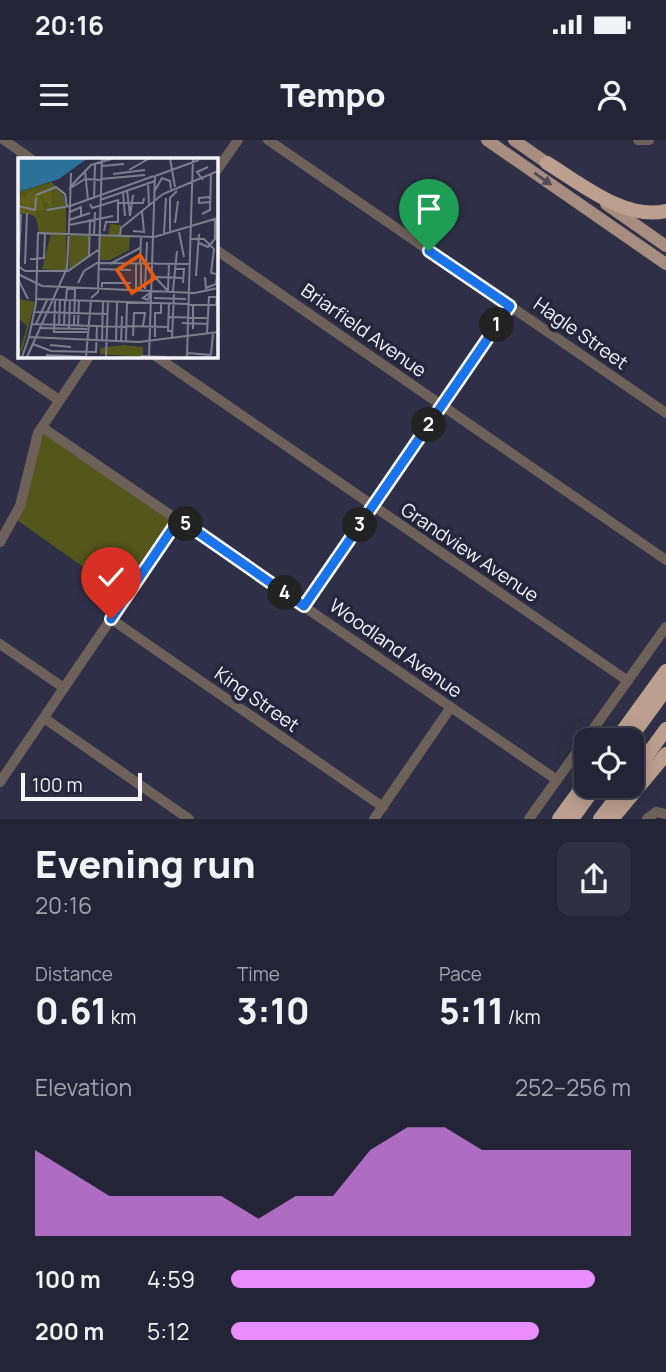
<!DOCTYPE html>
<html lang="en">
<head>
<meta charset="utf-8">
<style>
	body { margin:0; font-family:Manrope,sans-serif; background:#2f3041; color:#f1f3f6; height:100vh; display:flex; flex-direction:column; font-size:26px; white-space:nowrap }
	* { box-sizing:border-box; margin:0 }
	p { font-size:23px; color:#a3a4ad }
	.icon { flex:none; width:38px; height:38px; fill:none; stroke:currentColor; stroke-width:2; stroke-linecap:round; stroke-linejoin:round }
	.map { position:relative; height:679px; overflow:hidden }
	.panel { display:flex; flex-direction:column; background:#232435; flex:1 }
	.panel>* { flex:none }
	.tools { position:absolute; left:574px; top:588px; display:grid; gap:14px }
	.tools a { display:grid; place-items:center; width:70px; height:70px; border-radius:14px; background:#232435; box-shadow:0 4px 18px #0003,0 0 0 2px #404150; font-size:35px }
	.scale { position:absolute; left:21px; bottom:18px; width:121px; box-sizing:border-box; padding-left:7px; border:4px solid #f3f4fd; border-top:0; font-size:19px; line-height:24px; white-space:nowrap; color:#f3f4fd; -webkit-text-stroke:5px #25263c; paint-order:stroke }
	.pin { position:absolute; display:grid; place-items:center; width:60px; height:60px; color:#fff; margin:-72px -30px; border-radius:50% 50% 50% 0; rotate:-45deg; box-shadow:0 0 7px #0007 }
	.pin .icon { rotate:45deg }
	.km { position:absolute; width:35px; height:35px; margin:-18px; border-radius:50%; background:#222; color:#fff; font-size:19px; line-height:35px; text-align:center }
	.round { display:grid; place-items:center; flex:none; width:74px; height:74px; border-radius:14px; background:#2f3041 }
	.headline { display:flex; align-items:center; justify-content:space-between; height:119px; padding:0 35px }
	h1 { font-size:38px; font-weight:800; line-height:52px }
	.figures { display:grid; grid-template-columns:repeat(3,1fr); gap:10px; height:119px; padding:7px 35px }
	.figures div { display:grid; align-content:center }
	.figures b { font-size:35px; font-weight:800 }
	.figures small { font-size:19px; font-weight:400 }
	.figures p { font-size:19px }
	.chart { height:196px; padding:14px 35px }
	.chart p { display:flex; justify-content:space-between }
	.chart svg { width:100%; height:126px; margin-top:7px; fill:#e98dfe; opacity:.7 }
	ul { padding:0 35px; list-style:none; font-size:23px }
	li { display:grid; grid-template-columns:112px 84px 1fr; align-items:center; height:52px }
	li i { height:18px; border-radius:9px; background:#e98dfe }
	.status { display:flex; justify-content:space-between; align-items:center; height:49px; padding:0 35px; background:#232435; direction:ltr }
	.status svg { height:19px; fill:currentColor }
	header { display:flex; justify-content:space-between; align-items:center; height:91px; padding:0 35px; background:#232435; font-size:32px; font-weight:800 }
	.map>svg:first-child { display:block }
	.green { fill:#54571c }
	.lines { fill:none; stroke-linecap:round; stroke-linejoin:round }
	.minor { stroke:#6d615a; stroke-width:10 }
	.major { stroke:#a68d80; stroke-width:12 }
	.highway { stroke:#bc9f8f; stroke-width:14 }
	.oneway { fill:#524a54 }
	.route-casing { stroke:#fff; stroke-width:14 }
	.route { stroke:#1a73e8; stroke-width:9 }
	.labels { text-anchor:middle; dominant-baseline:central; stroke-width:7; stroke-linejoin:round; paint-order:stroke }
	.street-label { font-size:19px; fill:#f3f4fd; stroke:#25263c }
	.inset-road { fill:none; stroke:#7d7e90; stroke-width:2 }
	.view { fill:#e8590c; fill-opacity:0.15; stroke:#e8590c; stroke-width:3.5 }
	.inset-edge { fill:none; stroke:#f3f4fd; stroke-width:3.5 }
</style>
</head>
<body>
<div class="status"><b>20:16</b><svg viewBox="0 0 49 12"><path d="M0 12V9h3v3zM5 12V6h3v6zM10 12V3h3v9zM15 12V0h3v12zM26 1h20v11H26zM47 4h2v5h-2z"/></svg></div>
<header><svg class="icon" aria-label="menu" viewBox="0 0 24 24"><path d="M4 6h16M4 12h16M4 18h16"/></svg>Tempo<svg class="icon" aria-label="person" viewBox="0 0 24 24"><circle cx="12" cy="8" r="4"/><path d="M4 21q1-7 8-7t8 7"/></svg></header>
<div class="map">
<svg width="666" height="679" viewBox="0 0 666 679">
	<rect width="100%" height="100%" fill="#2f3047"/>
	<polygon class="green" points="42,290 175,379 123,455 17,380"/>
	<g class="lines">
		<g class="minor">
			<polyline points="4,0 31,19"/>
			<polyline points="268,0 666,273"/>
			<polyline points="638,0 649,0"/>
			<polyline points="215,33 238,0"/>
			<polyline points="215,109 666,420"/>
			<polyline points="154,215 628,541"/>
			<polyline points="0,220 59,260"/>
			<polyline points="42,287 557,640"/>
			<polyline points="0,402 20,366 38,293 90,215"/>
			<polyline points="304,466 510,166"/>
			<polyline points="111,479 383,667"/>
			<polyline points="0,504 64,548"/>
			<polyline points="44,578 189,679"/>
			<polyline points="0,642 179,379"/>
			<polyline points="374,679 451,567"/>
			<polyline points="529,679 666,487"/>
			<polyline points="647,679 656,672 666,674"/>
		</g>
		<g class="major">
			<polyline points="487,0 666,124"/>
			<polyline points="514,0 554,28"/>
			<polyline points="606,64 666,106"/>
		</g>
		<g class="highway">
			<path d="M547,23C580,43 625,81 666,71"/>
			<polyline points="616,600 666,531"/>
			<polyline points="629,600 666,549"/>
			<polyline points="632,636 666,589"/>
			<polyline points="559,679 586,642"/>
			<polyline points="572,679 596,646"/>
			<polyline points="600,679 625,646"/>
			<polyline points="612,679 666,614"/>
		</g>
	</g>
	<defs><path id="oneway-solid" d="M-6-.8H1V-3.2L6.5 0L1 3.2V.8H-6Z" transform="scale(1.75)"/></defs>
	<use class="oneway" href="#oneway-solid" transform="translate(543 39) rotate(35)"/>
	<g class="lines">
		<defs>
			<polyline id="route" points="111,479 179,379 304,466 510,166 429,111"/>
		</defs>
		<use href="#route" class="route-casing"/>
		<use href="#route" class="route"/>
	</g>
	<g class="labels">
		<g class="street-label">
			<text transform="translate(364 190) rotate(35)">Briarfield Avenue</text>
			<text transform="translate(581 193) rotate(35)">Hagle Street</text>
			<text transform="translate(470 412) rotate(34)">Grandview Avenue</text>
			<text transform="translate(396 508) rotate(35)">Woodland Avenue</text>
			<text transform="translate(257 559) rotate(35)">King Street</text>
		</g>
	</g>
	<g transform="translate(18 18)">
		<rect width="200" height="200" fill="#2f3047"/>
		<path d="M33,24L45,34L48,49V113L24,111L33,75H21L18,60L10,54L0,55V34ZM92,66L103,67L102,78L112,79L111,92L92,102H81L82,78H90ZM51,77H71L70,99L51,113ZM1,141L17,144L5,190L0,199L9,168L0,160ZM106,187L125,189V199L82,196V190Z" fill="#54571c"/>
		<path d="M34,28L33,50L22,37L27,53L19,52L10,41L18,57L0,55L1,37L9,39V35L21,31L12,38Z" fill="#5d6016"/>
		<path d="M0,0H70L41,21L0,34Z" fill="#2b7199"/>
		<path class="inset-road" d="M152,0L157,29M84,8L106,6M111,12L132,0M67,13L70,42M95,16L127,12M137,18L181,2M83,21L127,17M185,22L179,14L190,9M130,24L131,47M52,29L73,7L97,0M51,31L67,21L83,22M109,32L112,58M105,34L107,58M136,34L144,20L152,23L153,31M18,37L38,29L47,36L49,49M192,39L181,40V45L192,44M76,40L77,6M82,42L137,23M100,45H125L126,40M72,46L74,50L100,42V64H88L86,73M0,48L17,52L18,39M29,52L52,48L53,15M52,54L63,49V58M184,56L192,52L193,16M112,58L115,37M200,60L136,79L20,75L18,145L11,179L121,184L200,174M173,61L175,0M51,62L72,55M157,65L160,43M51,67L95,58M115,73L126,74L124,53M152,73V40L159,33M161,74L166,99M146,76L148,40M76,77L77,54M102,78L103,70L145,36L200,13M172,81H186L196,91L193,115M181,85L190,89L197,81V61M71,98L72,61M1,99L3,56M12,101L26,100L27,75M122,105L123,79M7,106L9,55M92,106L122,90M0,108L7,113H50L80,92M80,111L113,112M156,111H166L165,125M0,116L24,128L177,135L200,130M134,116L150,133M178,118L181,76M138,119L165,120M187,119L188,130L198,126L199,116L193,115M0,121L10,141M60,125L66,113L79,105L172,106M84,129V125H113M118,131V105M123,131V105M127,131L129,84M150,132L151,105M155,133L159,93M132,136L130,142L125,140L133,134M73,140L80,134L84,0M136,140L168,141M18,141L200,147M37,142L36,174H69M48,142L49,131H57L56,167M151,146L150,173H155M17,154L90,156M150,159L190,160M164,165L190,166M14,166L108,169M18,166L29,142M41,167L42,142M46,167L47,142M60,167L61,143M108,168L150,169M21,170L69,171M51,170L52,142M175,171V147M189,175L191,139H199L198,147M115,178L116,155H127L125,168M18,179L49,110L52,48L136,18M137,179V155H143V146M154,180L156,136M98,183L99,144M108,183L109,144M84,184L85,143M103,184L104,158M15,186L33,193L78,194L79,168M32,187L53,189M169,195L193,197M28,197L68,199M193,197L195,175M123,198L149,199M4,199L11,179M9,199L18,179M68,199L73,142M88,199L90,143M131,199L137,18M169,199L173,61"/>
		<path class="view" d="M122,97L137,120L114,135L99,112Z"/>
		<rect width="200" height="200" class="inset-edge"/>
	</g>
</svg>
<div class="tools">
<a><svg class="icon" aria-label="locate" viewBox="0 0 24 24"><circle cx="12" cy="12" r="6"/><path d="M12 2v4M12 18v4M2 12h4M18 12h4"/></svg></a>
</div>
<div class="scale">100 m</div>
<div class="pin" style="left:429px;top:111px;background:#1e9e55"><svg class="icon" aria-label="arrive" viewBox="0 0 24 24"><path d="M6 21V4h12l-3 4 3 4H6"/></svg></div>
<div class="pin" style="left:111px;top:479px;background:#d93025"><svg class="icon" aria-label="check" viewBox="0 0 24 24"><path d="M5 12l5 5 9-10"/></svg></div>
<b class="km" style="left:497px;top:185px">1</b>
<b class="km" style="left:429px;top:285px">2</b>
<b class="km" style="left:360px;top:385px">3</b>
<b class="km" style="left:285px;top:453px">4</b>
<b class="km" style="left:186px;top:384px">5</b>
</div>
<section class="panel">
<div class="headline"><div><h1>Evening run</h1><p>20:16</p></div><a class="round"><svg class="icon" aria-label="share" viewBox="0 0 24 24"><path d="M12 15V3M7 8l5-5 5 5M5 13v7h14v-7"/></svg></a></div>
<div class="figures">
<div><p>Distance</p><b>0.61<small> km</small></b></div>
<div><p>Time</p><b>3:10</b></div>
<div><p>Pace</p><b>5:11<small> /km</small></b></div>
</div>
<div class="chart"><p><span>Elevation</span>252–256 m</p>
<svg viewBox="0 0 160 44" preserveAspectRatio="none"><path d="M0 44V14L10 22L20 30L30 30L40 30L50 30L60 38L70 30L80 30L90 14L100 6L110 6L120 14L130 14L140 14L150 14L160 14V44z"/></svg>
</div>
<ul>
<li><b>100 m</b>4:59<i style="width:91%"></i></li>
<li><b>200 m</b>5:12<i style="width:77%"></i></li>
</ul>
</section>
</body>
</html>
